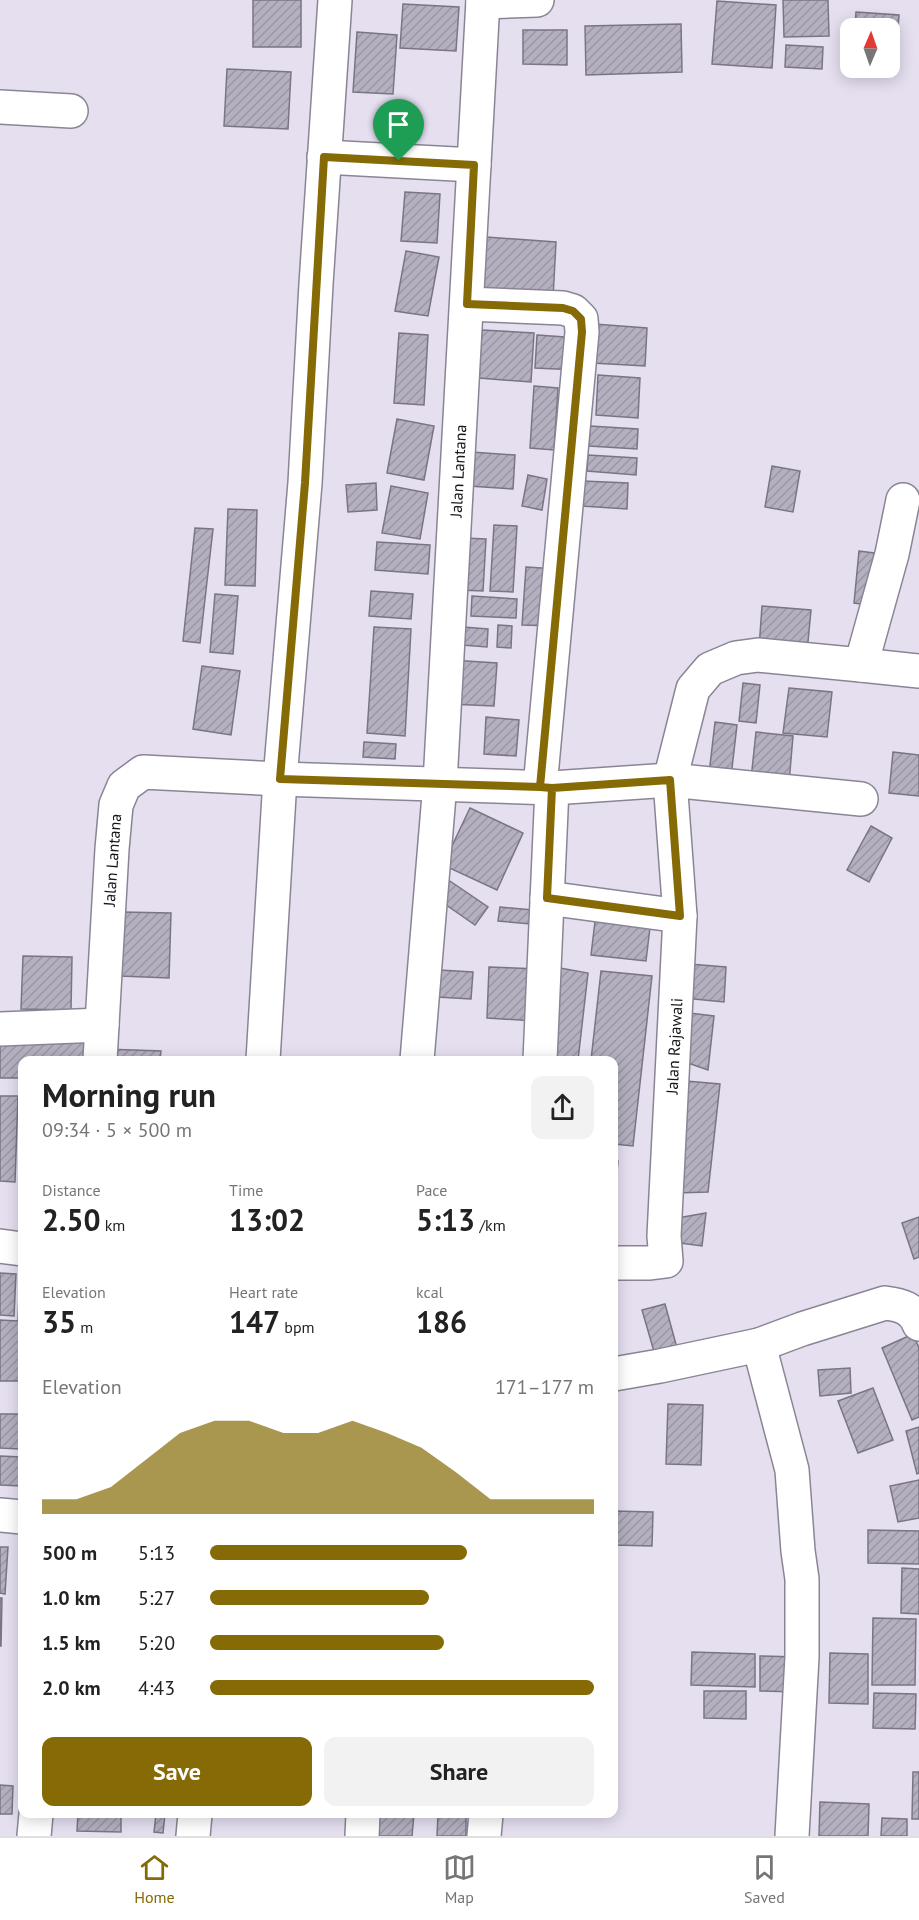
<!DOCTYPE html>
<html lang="en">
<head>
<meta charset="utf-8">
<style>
	body { margin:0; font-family:"PT Sans",sans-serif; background:#f2f2f2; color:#222; height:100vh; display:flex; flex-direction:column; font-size:22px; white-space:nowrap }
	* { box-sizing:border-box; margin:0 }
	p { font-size:20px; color:#767676 }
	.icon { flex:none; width:33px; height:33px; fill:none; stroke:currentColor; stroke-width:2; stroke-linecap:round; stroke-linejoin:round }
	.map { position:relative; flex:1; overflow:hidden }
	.panel { position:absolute; left:18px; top:1056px; width:600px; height:762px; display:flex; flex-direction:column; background:#fff; border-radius:12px; box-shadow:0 3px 15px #0003 }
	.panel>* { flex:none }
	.needle { width:39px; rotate:2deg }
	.buttons { position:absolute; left:840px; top:18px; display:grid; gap:12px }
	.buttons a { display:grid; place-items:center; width:60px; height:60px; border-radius:12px; background:#fff; box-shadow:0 3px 15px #0003; font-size:30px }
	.pin { position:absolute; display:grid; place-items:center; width:51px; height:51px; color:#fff; margin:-62px -26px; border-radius:50% 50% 50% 0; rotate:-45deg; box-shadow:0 0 6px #0007 }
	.pin .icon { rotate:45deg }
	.round { display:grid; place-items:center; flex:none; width:63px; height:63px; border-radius:12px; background:#f2f2f2 }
	.overview { display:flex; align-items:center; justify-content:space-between; height:102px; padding:0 24px }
	h1 { font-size:33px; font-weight:700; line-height:45px }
	.figures { display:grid; grid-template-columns:repeat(3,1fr); gap:9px; height:102px; padding:6px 24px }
	.figures div { display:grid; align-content:center }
	.figures b { font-size:30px; font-weight:700 }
	.figures small { font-size:16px; font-weight:400 }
	.figures p { font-size:16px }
	.chart { height:168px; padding:12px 24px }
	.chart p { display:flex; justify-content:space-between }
	.chart svg { width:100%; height:108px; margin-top:6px; fill:#856a06; opacity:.7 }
	.primary-button { display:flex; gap:12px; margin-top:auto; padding:12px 24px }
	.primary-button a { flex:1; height:69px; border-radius:12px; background:#856a06; color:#fff; font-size:24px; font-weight:700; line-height:69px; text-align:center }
	.primary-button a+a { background:#f2f2f2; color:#222 }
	ul { padding:0 24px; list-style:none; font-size:20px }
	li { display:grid; grid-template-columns:96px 72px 1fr; align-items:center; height:45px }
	li i { height:15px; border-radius:8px; background:#856a06 }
	.menu { display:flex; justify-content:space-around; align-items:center; height:84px; border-top:2px solid #e0e0e0; background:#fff; font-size:16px; color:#767676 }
	.menu a { display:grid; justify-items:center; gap:3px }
	.menu .selected { color:#856a06 }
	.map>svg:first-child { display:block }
	.building { fill:url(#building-hatch); stroke:#7a7584; stroke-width:1.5 }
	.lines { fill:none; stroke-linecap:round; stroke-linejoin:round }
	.street-casing { stroke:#8a8594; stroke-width:36 }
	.street { stroke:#fff; stroke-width:33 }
	.route-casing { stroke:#fff; stroke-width:12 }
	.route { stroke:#856a06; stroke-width:8 }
	.labels { text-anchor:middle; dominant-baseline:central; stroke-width:4.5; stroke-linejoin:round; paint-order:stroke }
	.street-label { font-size:16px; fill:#17151a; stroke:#fff }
</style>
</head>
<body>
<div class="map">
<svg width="919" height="1836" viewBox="0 0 919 1836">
	<defs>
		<pattern id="building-hatch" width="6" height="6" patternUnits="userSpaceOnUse" patternTransform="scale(1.5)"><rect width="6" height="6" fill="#b5b0c0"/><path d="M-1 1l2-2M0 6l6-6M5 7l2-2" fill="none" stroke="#9b96a4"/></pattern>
	</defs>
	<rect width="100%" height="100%" fill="#e5dff0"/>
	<g class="building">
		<rect x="253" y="0" width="48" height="47"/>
		<polygon points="783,0 828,0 829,36 784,37"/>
		<polygon points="717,1 776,5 772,68 712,64"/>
		<polygon points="403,4 459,7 456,51 400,48"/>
		<polygon points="856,12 899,15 896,55 890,55 890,28 855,28"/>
		<polygon points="681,24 682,72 586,75 585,26"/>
		<polygon points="523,30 567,30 567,65 523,64"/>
		<polygon points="357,32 397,35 393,94 353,92"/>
		<polygon points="786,45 823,47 822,69 785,67"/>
		<polygon points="227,69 291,72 288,129 224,126"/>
		<polygon points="405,192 440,194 437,243 401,241"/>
		<polygon points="486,237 556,242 553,298 483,294"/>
		<polygon points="406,251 439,257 428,316 395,311"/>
		<polygon points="594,324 647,328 645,366 592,363"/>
		<polygon points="482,330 534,333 531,382 479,378"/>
		<polygon points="399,333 428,335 424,405 394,403"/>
		<polygon points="537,335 579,338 577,370 535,368"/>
		<polygon points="598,375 640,378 638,418 596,415"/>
		<polygon points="534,386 558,388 554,450 530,448"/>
		<polygon points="397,419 434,426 424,480 387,473"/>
		<polygon points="590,426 638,429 637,449 589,446"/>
		<polygon points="471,452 515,455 513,489 469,486"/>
		<polygon points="588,455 637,458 636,475 587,471"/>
		<polygon points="772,466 800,471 793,512 765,507"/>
		<polygon points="528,475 547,479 542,510 522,506"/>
		<polygon points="583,481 628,483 627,509 582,506"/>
		<polygon points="376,483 377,510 348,512 346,485"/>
		<polygon points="391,486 428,493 420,539 382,533"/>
		<polygon points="228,509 257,510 255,586 225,585"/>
		<polygon points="494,525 517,526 513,592 490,591"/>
		<polygon points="195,528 213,529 200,643 183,641"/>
		<polygon points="464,538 486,539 483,591 460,590"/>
		<polygon points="377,542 430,545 428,574 375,570"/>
		<polygon points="859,551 874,553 868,605 854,603"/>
		<polygon points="526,567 557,569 554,626 522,625"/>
		<polygon points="371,591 413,594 411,619 369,616"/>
		<polygon points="215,594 238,596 233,654 210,652"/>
		<polygon points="472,596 517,599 516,618 471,616"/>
		<polygon points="762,606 811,610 807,652 759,648"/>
		<polygon points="498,625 512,626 511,648 497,647"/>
		<polygon points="374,627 411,629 405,736 367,733"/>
		<polygon points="463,627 488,629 487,647 462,645"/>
		<polygon points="451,660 497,663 494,706 448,704"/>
		<polygon points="202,666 240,671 231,735 193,729"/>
		<polygon points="743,683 760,685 756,723 739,721"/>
		<polygon points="789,688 832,692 827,737 783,733"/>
		<polygon points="486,717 519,720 516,756 484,754"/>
		<polygon points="715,722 737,725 731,777 709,774"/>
		<polygon points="756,732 793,736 789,783 751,779"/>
		<polygon points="364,742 396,744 395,759 363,757"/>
		<polygon points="893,752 919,755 919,796 889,793"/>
		<polygon points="470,808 523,833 497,890 443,865"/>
		<polygon points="871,826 892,838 869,882 847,870"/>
		<polygon points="444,877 488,907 475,925 432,895"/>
		<polygon points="500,907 544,911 542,925 498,921"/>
		<polygon points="122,912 171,913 169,978 120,976"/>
		<polygon points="596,913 651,919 646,961 591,955"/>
		<polygon points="23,956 72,957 71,1010 21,1009"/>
		<polygon points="689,964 726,967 724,1002 684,998"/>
		<polygon points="489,967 539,969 536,1021 487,1018"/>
		<polygon points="560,968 588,973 578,1060 550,1060"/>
		<polygon points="439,970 473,972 471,999 437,997"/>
		<polygon points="601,971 652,976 633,1146 614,1144 614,1060 591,1060"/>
		<polygon points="689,1013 714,1016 708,1070 685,1062"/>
		<polygon points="0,1038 88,1041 87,1060 22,1060 22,1078 0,1078"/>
		<polygon points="104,1049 161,1051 160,1060 104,1060"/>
		<polygon points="686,1081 720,1084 708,1192 676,1193"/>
		<polygon points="0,1096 18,1096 15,1182 0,1181"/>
		<polygon points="22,1148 22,1196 20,1196"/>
		<polygon points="614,1160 618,1161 615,1195 614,1194"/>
		<polygon points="706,1213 702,1246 673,1242 678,1218"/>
		<polygon points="919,1217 919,1257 914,1259 902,1223"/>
		<polygon points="0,1273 16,1274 14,1316 0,1315"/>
		<polygon points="19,1294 22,1294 22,1381 0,1381 0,1320 18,1321"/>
		<polygon points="665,1304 677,1348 655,1355 642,1310"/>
		<polygon points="913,1334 919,1348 919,1417 912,1420 882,1348"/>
		<polygon points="850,1368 851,1393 820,1396 818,1370"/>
		<polygon points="873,1388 893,1440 858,1453 838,1401"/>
		<polygon points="668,1404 703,1405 701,1465 666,1464"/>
		<polygon points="0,1414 21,1414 20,1449 0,1448"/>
		<polygon points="919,1427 919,1473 917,1474 906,1431"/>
		<polygon points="0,1456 22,1457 22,1486 0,1485"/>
		<polygon points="919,1480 919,1518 898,1522 890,1486"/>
		<polygon points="614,1511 653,1512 652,1546 614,1545"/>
		<polygon points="868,1530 919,1531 919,1564 868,1563"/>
		<polygon points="0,1547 8,1547 5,1594 0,1593"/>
		<polygon points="902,1568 919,1569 919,1614 901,1613"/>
		<polygon points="0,1598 2,1598 1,1646 0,1646"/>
		<polygon points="873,1618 916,1619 915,1685 872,1685"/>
		<polygon points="692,1652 755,1654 755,1687 691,1685"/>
		<polygon points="830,1653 868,1654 868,1704 829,1703"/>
		<polygon points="760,1656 798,1657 798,1692 760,1691"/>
		<polygon points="704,1691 746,1691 746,1719 704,1718"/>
		<polygon points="874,1693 916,1694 915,1729 873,1728"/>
		<polygon points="913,1772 919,1772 919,1819 912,1819"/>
		<polygon points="0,1785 13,1786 12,1814 0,1814"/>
		<polygon points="820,1802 869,1804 868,1836 819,1836"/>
		<polygon points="78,1814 121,1814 121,1832 77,1831"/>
		<polygon points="156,1814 165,1814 163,1833 154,1832"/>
		<polygon points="379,1814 414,1814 412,1836 377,1836"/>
		<polygon points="438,1814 466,1814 466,1836 437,1836"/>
		<polygon points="882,1818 907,1819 907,1836 881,1836"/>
	</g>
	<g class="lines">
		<defs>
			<g id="street">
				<polyline points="483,2 537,0"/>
				<polyline points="0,107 71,111"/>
				<polyline points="324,157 474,165"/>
				<polyline points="467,304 563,308 573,311 581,319 582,332 540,787"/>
				<polyline points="861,665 919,671"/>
				<polyline points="547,898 680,916"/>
				<polyline points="0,1029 102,1025"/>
				<polyline points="100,1060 112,849 116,805 124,786 143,772 280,779 552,788 670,780 861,799"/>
				<polyline points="263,1060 280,779 305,483 316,284 335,0"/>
				<polyline points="417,1060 440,783 483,0"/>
				<polyline points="540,1060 552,788"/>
				<polyline points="0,1246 22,1249"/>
				<polyline points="614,1263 650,1263 666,1261 664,1236 680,916 670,780 693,689 710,669 736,658 758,655 861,665 892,554 903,500"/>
				<polyline points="759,1345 792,1470 798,1551 802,1579 802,1657 792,1836"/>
				<path d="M614,1374L660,1366L759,1345L802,1329L885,1303C901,1305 913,1308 919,1324"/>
				<polyline points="0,1515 22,1517"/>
				<polyline points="34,1836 36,1814"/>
				<polyline points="193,1836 195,1814"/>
				<polyline points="362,1836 363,1814"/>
				<polyline points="484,1836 486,1814"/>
			</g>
		</defs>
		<use href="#street" class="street-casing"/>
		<use href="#street" class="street"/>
	</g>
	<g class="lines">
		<defs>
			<polyline id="route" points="399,161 324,157 305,483 280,779 540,787 552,788 670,780 680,916 547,898 552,788 540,787 582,332 581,319 573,311 563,308 467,304 474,165 399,161"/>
		</defs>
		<use href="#route" class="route-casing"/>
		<use href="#route" class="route"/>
	</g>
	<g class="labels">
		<g class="street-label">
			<text transform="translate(458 471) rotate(-87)">Jalan Lantana</text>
			<text transform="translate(112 860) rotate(-86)">Jalan Lantana</text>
			<text transform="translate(674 1046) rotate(-87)">Jalan Rajawali</text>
		</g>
	</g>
</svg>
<div class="buttons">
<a><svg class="needle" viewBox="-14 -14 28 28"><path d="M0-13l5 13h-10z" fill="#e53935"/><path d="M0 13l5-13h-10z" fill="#767676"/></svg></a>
</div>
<div class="pin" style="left:399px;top:161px;background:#1e9e55"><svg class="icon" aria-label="arrive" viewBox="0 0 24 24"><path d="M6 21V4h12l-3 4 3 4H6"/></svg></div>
<section class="panel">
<div class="overview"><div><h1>Morning run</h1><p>09:34 · 5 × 500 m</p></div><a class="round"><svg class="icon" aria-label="share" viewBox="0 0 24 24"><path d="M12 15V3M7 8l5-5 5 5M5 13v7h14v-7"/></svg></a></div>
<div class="figures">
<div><p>Distance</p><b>2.50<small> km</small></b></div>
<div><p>Time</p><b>13:02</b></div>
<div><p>Pace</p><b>5:13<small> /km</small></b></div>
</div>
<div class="figures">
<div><p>Elevation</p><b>35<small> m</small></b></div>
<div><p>Heart rate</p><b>147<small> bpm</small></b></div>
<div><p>kcal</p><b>186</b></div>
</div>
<div class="chart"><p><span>Elevation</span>171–177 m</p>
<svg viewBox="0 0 160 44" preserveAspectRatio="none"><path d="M0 44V38L10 38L20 33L30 22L40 11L50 6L60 6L70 11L80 11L90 6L100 11L110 17L120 27L130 38L140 38L150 38L160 38V44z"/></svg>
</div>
<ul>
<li><b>500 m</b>5:13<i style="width:67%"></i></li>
<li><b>1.0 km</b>5:27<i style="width:57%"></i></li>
<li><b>1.5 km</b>5:20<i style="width:61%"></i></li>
<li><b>2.0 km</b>4:43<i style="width:100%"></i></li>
</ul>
<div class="primary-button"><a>Save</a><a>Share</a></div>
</section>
</div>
<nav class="menu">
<a class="selected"><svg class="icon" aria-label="home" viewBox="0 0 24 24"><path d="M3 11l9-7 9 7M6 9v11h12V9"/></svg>Home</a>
<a><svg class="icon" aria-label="map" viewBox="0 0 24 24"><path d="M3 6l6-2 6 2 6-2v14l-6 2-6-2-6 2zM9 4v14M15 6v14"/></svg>Map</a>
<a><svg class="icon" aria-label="saved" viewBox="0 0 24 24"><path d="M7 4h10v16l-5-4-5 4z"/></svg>Saved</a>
</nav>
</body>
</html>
